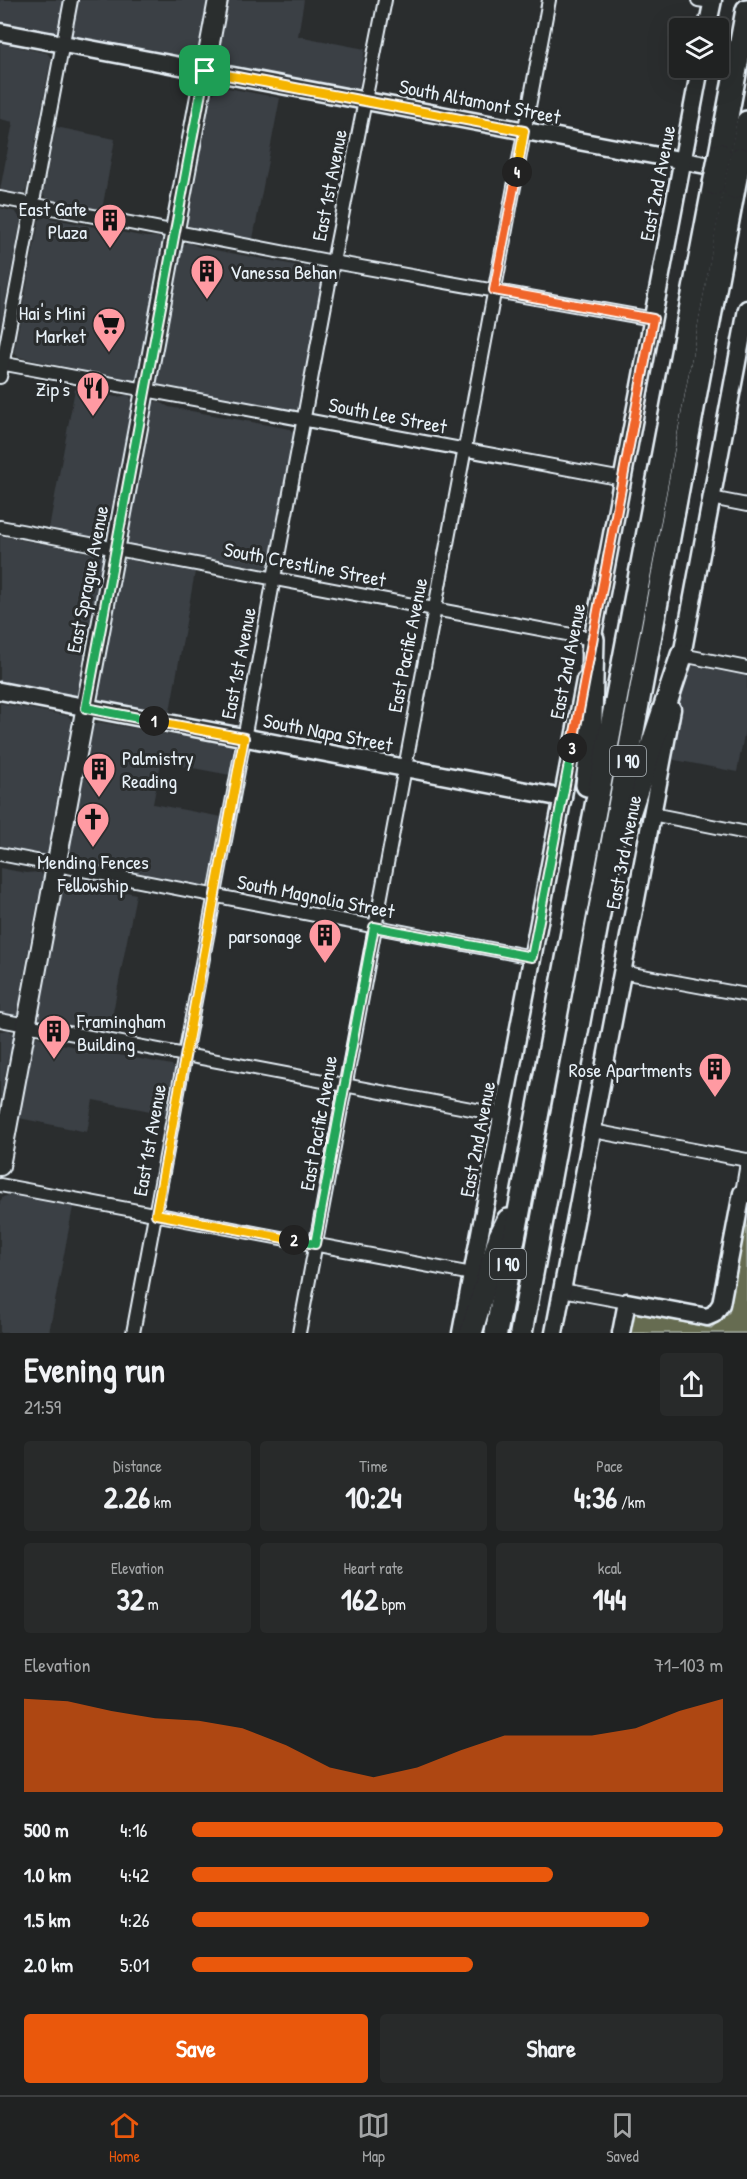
<!DOCTYPE html>
<html lang="en">
<head>
<meta charset="utf-8">
<style>
	body { margin:0; font-family:"Patrick Hand",sans-serif; background:#282a2a; color:#f1f3f6; height:100vh; display:flex; flex-direction:column; font-size:22px; white-space:nowrap }
	* { box-sizing:border-box; margin:0 }
	p { font-size:20px; color:#a2a4a5 }
	.icon { flex:none; width:33px; height:33px; fill:none; stroke:currentColor; stroke-width:2; stroke-linecap:round; stroke-linejoin:round }
	.map { position:relative; height:1333px; overflow:hidden }
	.drawer { display:flex; flex-direction:column; background:#202222; flex:1 }
	.drawer>* { flex:none }
	.fabs { position:absolute; left:669px; top:18px; display:grid; gap:12px }
	.fabs a { display:grid; place-items:center; width:60px; height:60px; border-radius:6px; background:#202222; box-shadow:0 6px 24px #0002,0 0 0 2px #3d3f40; font-size:30px }
	.pin { position:absolute; display:grid; place-items:center; width:51px; height:51px; color:#fff; margin:-26px; border-radius:12px; box-shadow:0 3px 9px #0006 }
	.km { position:absolute; width:30px; height:30px; margin:-15px; border-radius:50%; background:#222; color:#fff; font-size:16px; line-height:30px; text-align:center }
	.round { display:grid; place-items:center; flex:none; width:63px; height:63px; border-radius:6px; background:#282a2a }
	.headline { display:flex; align-items:center; justify-content:space-between; height:102px; padding:0 24px }
	h1 { font-size:33px; font-weight:700; line-height:45px }
	.stats { display:grid; grid-template-columns:repeat(3,1fr); gap:9px; height:102px; padding:6px 24px }
	.stats div { display:grid; align-content:center; border-radius:6px; background:#282a2a; text-align:center }
	.stats b { font-size:30px; font-weight:700 }
	.stats small { font-size:16px; font-weight:400 }
	.stats p { font-size:16px }
	.chart { height:168px; padding:12px 24px }
	.chart p { display:flex; justify-content:space-between }
	.chart svg { width:100%; height:108px; margin-top:6px; fill:#ea580c; opacity:.7 }
	.button { display:flex; gap:12px; margin-top:auto; padding:12px 24px }
	.button a { flex:1; height:69px; border-radius:6px; background:#ea580c; color:#fff; font-size:24px; font-weight:700; line-height:69px; text-align:center }
	.button a+a { background:#282a2a; color:#f1f3f6 }
	ul { padding:0 24px; list-style:none; font-size:20px }
	li { display:grid; grid-template-columns:96px 72px 1fr; align-items:center; height:45px }
	li i { height:15px; border-radius:8px; background:#ea580c }
	.dock { display:flex; justify-content:space-around; align-items:center; height:84px; border-top:2px solid #3d3f40; background:#202222; font-size:16px; color:#a2a4a5 }
	.dock a { display:grid; justify-items:center; gap:3px }
	.dock .current { color:#ea580c }
	.map>svg:first-child { display:block }
	.built { fill:#3a3f44 }
	.green { fill:#666c51; stroke:#a7aea4; stroke-width:1.5 }
	.lines { fill:none; stroke-linecap:round; stroke-linejoin:round }
	.street-casing { stroke:#e8f1f8; stroke-width:16 }
	.secondary-casing { stroke:#e8f1f8; stroke-width:21 }
	.primary-casing { stroke:#e8f1f8; stroke-width:22 }
	.highway-casing { stroke:#e8f1f8; stroke-width:26 }
	.street { stroke:#2a2d2e; stroke-width:12 }
	.secondary { stroke:#2a2d2e; stroke-width:16 }
	.primary { stroke:#2a2d2e; stroke-width:18 }
	.highway { stroke:#2a2d2e; stroke-width:21 }
	.highway-bridge-casing { stroke:#e8f1f8; stroke-width:26; stroke-linecap:butt }
	.highway-bridge { stroke:#2a2d2e; stroke-width:21 }
	.split-1-casing { stroke:#fff; stroke-width:12 }
	.split-2-casing { stroke:#fff; stroke-width:12 }
	.split-3-casing { stroke:#fff; stroke-width:12 }
	.split-4-casing { stroke:#fff; stroke-width:12 }
	.split-5-casing { stroke:#fff; stroke-width:12 }
	.split-1 { stroke:#22a559; stroke-width:8 }
	.split-2 { stroke:#f5b400; stroke-width:8 }
	.split-3 { stroke:#22a559; stroke-width:8 }
	.split-4 { stroke:#f0652b; stroke-width:8 }
	.split-5 { stroke:#f5b400; stroke-width:8 }
	.labels { text-anchor:middle; dominant-baseline:central; stroke-width:6; stroke-linejoin:round; paint-order:stroke }
	.shield { fill:#2a2d2e; stroke:#afb6bb; stroke-width:1.5 }
	.shield-label { font-size:18px; font-weight:bold; fill:#e8f1f8 }
	.street-label { font-size:20px; fill:#e8f1f8; stroke:#2a2d2e }
	.poi-label { font-size:20px; fill:#e8f1f8; stroke:#2a2d2e; text-anchor:end }
</style>
</head>
<body>
<div class="map">
<svg width="747" height="1333" viewBox="0 0 747 1333">
	<rect width="100%" height="100%" fill="#2a2d2e"/>
	<filter id="ink" filterUnits="userSpaceOnUse"><feTurbulence type="fractalNoise" baseFrequency=".0167" numOctaves="2"/><feDisplacementMap in="SourceGraphic" scale="12" xChannelSelector="R" yChannelSelector="G"/><feConvolveMatrix kernelMatrix="1 2 1 2 8 2 1 2 1" color-interpolation-filters="sRGB"/></filter>
	<g filter="url(#ink)">
		<g class="built">
			<polygon points="0,0 207,0 198,49 196,55 184,60 0,26"/>
			<polygon points="229,0 304,0 298,36 365,49 359,86 355,91 350,93 229,65 222,61 219,50"/>
			<polygon points="0,43 47,53 51,58 26,191 20,194 0,190 13,122 0,119"/>
			<polygon points="228,88 280,98 253,239 202,230 191,230 185,221 192,202 210,101 212,95 216,91"/>
			<polygon points="56,127 115,139 102,210 48,200 43,194"/>
			<polygon points="0,208 16,212 21,220 0,329"/>
			<polygon points="45,217 146,237 157,237 161,239 162,247 140,358 141,366 139,378 135,382 129,382 121,378 18,357 14,352 39,220"/>
			<polygon points="188,242 199,247 316,269 321,272 323,278 298,408 294,411 173,387 159,389 156,385 154,380 156,369 160,362 179,265 180,249 184,244"/>
			<polygon points="75,389 116,397 129,395 134,404 133,413 128,423 110,515 112,524 110,533 106,539 102,540 49,528"/>
			<polygon points="158,401 169,407 290,429 294,434 269,566 264,568 140,546 132,546 127,543 125,534 129,529 148,428 147,418 149,407 152,402"/>
			<polygon points="0,536 88,552 99,552 103,555 103,571 98,580 81,671 82,681 80,692 76,696 71,697 0,682"/>
			<polygon points="130,558 138,562 195,572 169,717 99,702 95,695 101,664 105,657 120,574 120,562 124,559"/>
			<polygon points="693,666 747,676 747,719 737,772 670,759 686,671"/>
			<polygon points="0,703 68,716 74,722 69,754 63,764 51,833 52,841 50,852 46,858 0,848"/>
			<polygon points="99,722 233,746 230,775 161,762 153,804 222,817 210,880 207,885 202,886 82,864 75,866 66,861 67,846 71,838 88,748 87,735 90,726"/>
			<polygon points="0,868 26,873 40,872 45,878 43,890 38,899 21,991 22,1001 20,1012 15,1018 8,1017 0,1013"/>
			<polygon points="65,878 71,878 81,883 136,894 109,1033 54,1022 45,1024 37,1021 36,1018 59,902 58,894 63,879"/>
			<polygon points="9,1030 14,1034 15,1038 13,1049 8,1058 0,1103 0,1031"/>
			<polygon points="37,1036 50,1042 172,1065 174,1069 166,1114 93,1100 87,1132 19,1118 30,1062 28,1052 32,1039"/>
			<polygon points="10,1195 73,1207 49,1333 0,1333 0,1201 3,1197"/>
		</g>
		<polygon class="green" points="747,1212 747,1333 630,1333 634,1312 711,1328 729,1312"/>
		<g class="lines">
			<defs>
				<g id="street">
					<polyline points="698,0 712,2"/>
					<polyline points="0,198 333,262 653,319"/>
					<polyline points="0,363 623,479"/>
					<polyline points="0,377 71,0"/>
					<polyline points="711,498 747,505"/>
					<polyline points="0,527 593,639"/>
					<polyline points="682,655 747,668"/>
					<polyline points="652,814 747,833"/>
					<polyline points="0,854 532,957"/>
					<polyline points="621,972 747,995"/>
					<polyline points="0,1020 503,1115"/>
					<polyline points="593,1131 747,1160"/>
					<polyline points="0,1185 472,1274"/>
					<polyline points="742,1193 747,1163"/>
					<polyline points="562,1290 627,1302"/>
					<polyline points="133,1333 333,262 385,0"/>
					<polyline points="299,1333 549,0"/>
				</g>
				<g id="secondary">
					<polyline points="707,28 713,0"/>
					<polyline points="0,32 727,169"/>
					<polyline points="590,651 700,68"/>
					<polyline points="680,666 747,309"/>
					<polyline points="0,691 563,798"/>
					<polyline points="461,1333 585,680"/>
					<polyline points="554,1333 672,709"/>
					<polyline points="621,1333 627,1302 707,1317 714,1314 721,1304 742,1193 747,1194"/>
				</g>
				<polyline id="primary" points="0,1166 218,0"/>
				<g id="highway">
					<polyline points="720,154 747,10"/>
					<polyline points="740,158 747,122"/>
					<polyline points="587,785 590,758 593,639"/>
					<polyline points="629,814 682,655"/>
					<polyline points="471,1333 500,1236 508,1220"/>
					<polyline points="496,1333 714,184"/>
					<polyline points="521,1333 734,188"/>
				</g>
			</defs>
			<use href="#street" class="street-casing"/>
			<use href="#secondary" class="secondary-casing"/>
			<use href="#primary" class="primary-casing"/>
			<use href="#highway" class="highway-casing"/>
			<use href="#street" class="street"/>
			<use href="#secondary" class="secondary"/>
			<use href="#primary" class="primary"/>
			<use href="#highway" class="highway"/>
			<defs>
				<g id="highway-bridge">
					<polyline points="714,184 720,154"/>
					<polyline points="734,188 740,158"/>
				</g>
			</defs>
			<use href="#highway-bridge" class="highway-bridge-casing"/>
			<use href="#highway-bridge" class="highway-bridge"/>
		</g>
	</g>
	<g class="lines" filter="url(#ink)">
		<defs>
			<polyline id="split-1" points="154,721 86,708 205,71"/>
			<polyline id="split-2" points="154,721 244,738 156,1214 294,1240"/>
			<polyline id="split-3" points="294,1240 315,1244 374,927 532,957 572,748"/>
			<polyline id="split-4" points="517,172 494,290 653,319 572,748"/>
			<polyline id="split-5" points="205,71 524,131 517,172"/>
		</defs>
		<use href="#split-1" class="split-1-casing"/>
		<use href="#split-2" class="split-2-casing"/>
		<use href="#split-3" class="split-3-casing"/>
		<use href="#split-4" class="split-4-casing"/>
		<use href="#split-5" class="split-5-casing"/>
		<use href="#split-1" class="split-1"/>
		<use href="#split-2" class="split-2"/>
		<use href="#split-3" class="split-3"/>
		<use href="#split-4" class="split-4"/>
		<use href="#split-5" class="split-5"/>
	</g>
	<defs>
		<symbol id="building-pin" viewBox="-11 -11 22 30"><path d="M0 17L-7.5 6A9.5 9.5 0 1 1 7.5 6Z" fill="#ff9aa2" stroke="#2a2d2e"/><path d="M-4-6H4V6H1V3H-1V6H-4ZM-2.5-4.3h1.7v1.8h-1.7ZM.8-4.3h1.7v1.8H.8ZM-2.5-1h1.7V.8h-1.7ZM.8-1h1.7V.8H.8Z" fill="#111"/></symbol>
		<symbol id="supermarket-pin" viewBox="-11 -11 22 30"><path d="M0 17L-7.5 6A9.5 9.5 0 1 1 7.5 6Z" fill="#ff9aa2" stroke="#2a2d2e"/><path d="M-6-5.5h2.5l.6 2H6L4.5 2H-2.5L-4.4-4H-6ZM-1.5 3.2a1.3 1.3 0 1 0 .1 0ZM3 3.2a1.3 1.3 0 1 0 .1 0Z" fill="#111"/></symbol>
		<symbol id="restaurant-pin" viewBox="-11 -11 22 30"><path d="M0 17L-7.5 6A9.5 9.5 0 1 1 7.5 6Z" fill="#ff9aa2" stroke="#2a2d2e"/><path d="M-5-6h1v4h1v-4h1v4h1v-4h1v5L-1.5 .5V6h-2V.5L-5-1ZM5-6V6H3V1.5H1.5Q1.5-4 5-6Z" fill="#111"/></symbol>
		<symbol id="church-pin" viewBox="-11 -11 22 30"><path d="M0 17L-7.5 6A9.5 9.5 0 1 1 7.5 6Z" fill="#ff9aa2" stroke="#2a2d2e"/><path d="M-1.2-6h2.4v3.5h3.3v2.4h-3.3V6h-2.4V-.1h-3.3v-2.4h3.3Z" fill="#111"/></symbol>
	</defs>
	<g fill-rule="evenodd">
		<use href="#building-pin" x="91" y="201" width="38" height="52"/>
		<use href="#building-pin" x="188" y="252" width="38" height="52"/>
		<use href="#supermarket-pin" x="90" y="305" width="38" height="52"/>
		<use href="#restaurant-pin" x="74" y="369" width="38" height="52"/>
		<use href="#building-pin" x="80" y="750" width="38" height="52"/>
		<use href="#church-pin" x="74" y="800" width="38" height="52"/>
		<use href="#building-pin" x="306" y="916" width="38" height="52"/>
		<use href="#building-pin" x="35" y="1012" width="38" height="52"/>
		<use href="#building-pin" x="696" y="1050" width="38" height="52"/>
	</g>
	<g class="labels">
		<g class="shield">
			<rect x="610" y="746" width="36" height="30" rx="4.5"/>
			<rect x="490" y="1249" width="36" height="30" rx="4.5"/>
		</g>
		<g class="shield-label">
			<text x="628" y="761">I 90</text>
			<text x="508" y="1264">I 90</text>
		</g>
		<g class="street-label">
			<text transform="translate(480 101) rotate(11)">South Altamont Street</text>
			<text transform="translate(657 183) rotate(-79)">East 2nd Avenue</text>
			<text transform="translate(329 185) rotate(-79)">East 1st Avenue</text>
			<text transform="translate(388 415) rotate(11)">South Lee Street</text>
			<text transform="translate(305 564) rotate(11)">South Crestline Street</text>
			<text transform="translate(87 579) rotate(-79)">East Sprague Avenue</text>
			<text transform="translate(407 645) rotate(-79)">East Pacific Avenue</text>
			<text transform="translate(567 661) rotate(-79)">East 2nd Avenue</text>
			<text transform="translate(238 663) rotate(-79)">East 1st Avenue</text>
			<text transform="translate(328 732) rotate(11)">South Napa Street</text>
			<text transform="translate(623 852) rotate(-79)">East 3rd Avenue</text>
			<text transform="translate(316 896) rotate(11)">South Magnolia Street</text>
			<text transform="translate(318 1123) rotate(-80)">East Pacific Avenue</text>
			<text transform="translate(477 1139) rotate(-79)">East 2nd Avenue</text>
			<text transform="translate(149 1140) rotate(-80)">East 1st Avenue</text>
		</g>
		<g class="poi-label">
			<text x="87" y="208">East Gate<tspan x="87" dy="23">Plaza</tspan></text>
			<text x="230" y="271" text-anchor="start">Vanessa Behan</text>
			<text x="86" y="312">Hai's Mini<tspan x="86" dy="23">Market</tspan></text>
			<text x="70" y="388">Zip's</text>
			<text x="122" y="757" text-anchor="start">Palmistry<tspan x="122" dy="23">Reading</tspan></text>
			<text x="93" y="861" text-anchor="middle">Mending Fences<tspan x="93" dy="23">Fellowship</tspan></text>
			<text x="302" y="935">parsonage</text>
			<text x="77" y="1020" text-anchor="start">Framingham<tspan x="77" dy="23">Building</tspan></text>
			<text x="692" y="1069">Rose Apartments</text>
		</g>
	</g>
</svg>
<div class="fabs">
<a><svg class="icon" aria-label="layers" viewBox="0 0 24 24"><path d="M12 4l9 5-9 5-9-5zM3 14l9 5 9-5"/></svg></a>
</div>
<div class="pin" style="left:205px;top:71px;background:#1e9e55"><svg class="icon" aria-label="arrive" viewBox="0 0 24 24"><path d="M6 21V4h12l-3 4 3 4H6"/></svg></div>
<b class="km" style="left:154px;top:721px">1</b>
<b class="km" style="left:294px;top:1240px">2</b>
<b class="km" style="left:572px;top:748px">3</b>
<b class="km" style="left:517px;top:172px">4</b>
</div>
<section class="drawer">
<div class="headline"><div><h1>Evening run</h1><p>21:59</p></div><a class="round"><svg class="icon" aria-label="share" viewBox="0 0 24 24"><path d="M12 15V3M7 8l5-5 5 5M5 13v7h14v-7"/></svg></a></div>
<div class="stats">
<div><p>Distance</p><b>2.26<small> km</small></b></div>
<div><p>Time</p><b>10:24</b></div>
<div><p>Pace</p><b>4:36<small> /km</small></b></div>
</div>
<div class="stats">
<div><p>Elevation</p><b>32<small> m</small></b></div>
<div><p>Heart rate</p><b>162<small> bpm</small></b></div>
<div><p>kcal</p><b>144</b></div>
</div>
<div class="chart"><p><span>Elevation</span>71–103 m</p>
<svg viewBox="0 0 160 44" preserveAspectRatio="none"><path d="M0 44V6L10 7L20 11L30 14L40 15L50 18L60 25L70 34L80 38L90 34L100 27L110 21L120 21L130 21L140 18L150 11L160 6V44z"/></svg>
</div>
<ul>
<li><b>500 m</b>4:16<i style="width:100%"></i></li>
<li><b>1.0 km</b>4:42<i style="width:68%"></i></li>
<li><b>1.5 km</b>4:26<i style="width:86%"></i></li>
<li><b>2.0 km</b>5:01<i style="width:53%"></i></li>
</ul>
<div class="button"><a>Save</a><a>Share</a></div>
</section>
<nav class="dock">
<a class="current"><svg class="icon" aria-label="home" viewBox="0 0 24 24"><path d="M3 11l9-7 9 7M6 9v11h12V9"/></svg>Home</a>
<a><svg class="icon" aria-label="map" viewBox="0 0 24 24"><path d="M3 6l6-2 6 2 6-2v14l-6 2-6-2-6 2zM9 4v14M15 6v14"/></svg>Map</a>
<a><svg class="icon" aria-label="saved" viewBox="0 0 24 24"><path d="M7 4h10v16l-5-4-5 4z"/></svg>Saved</a>
</nav>
</body>
</html>
